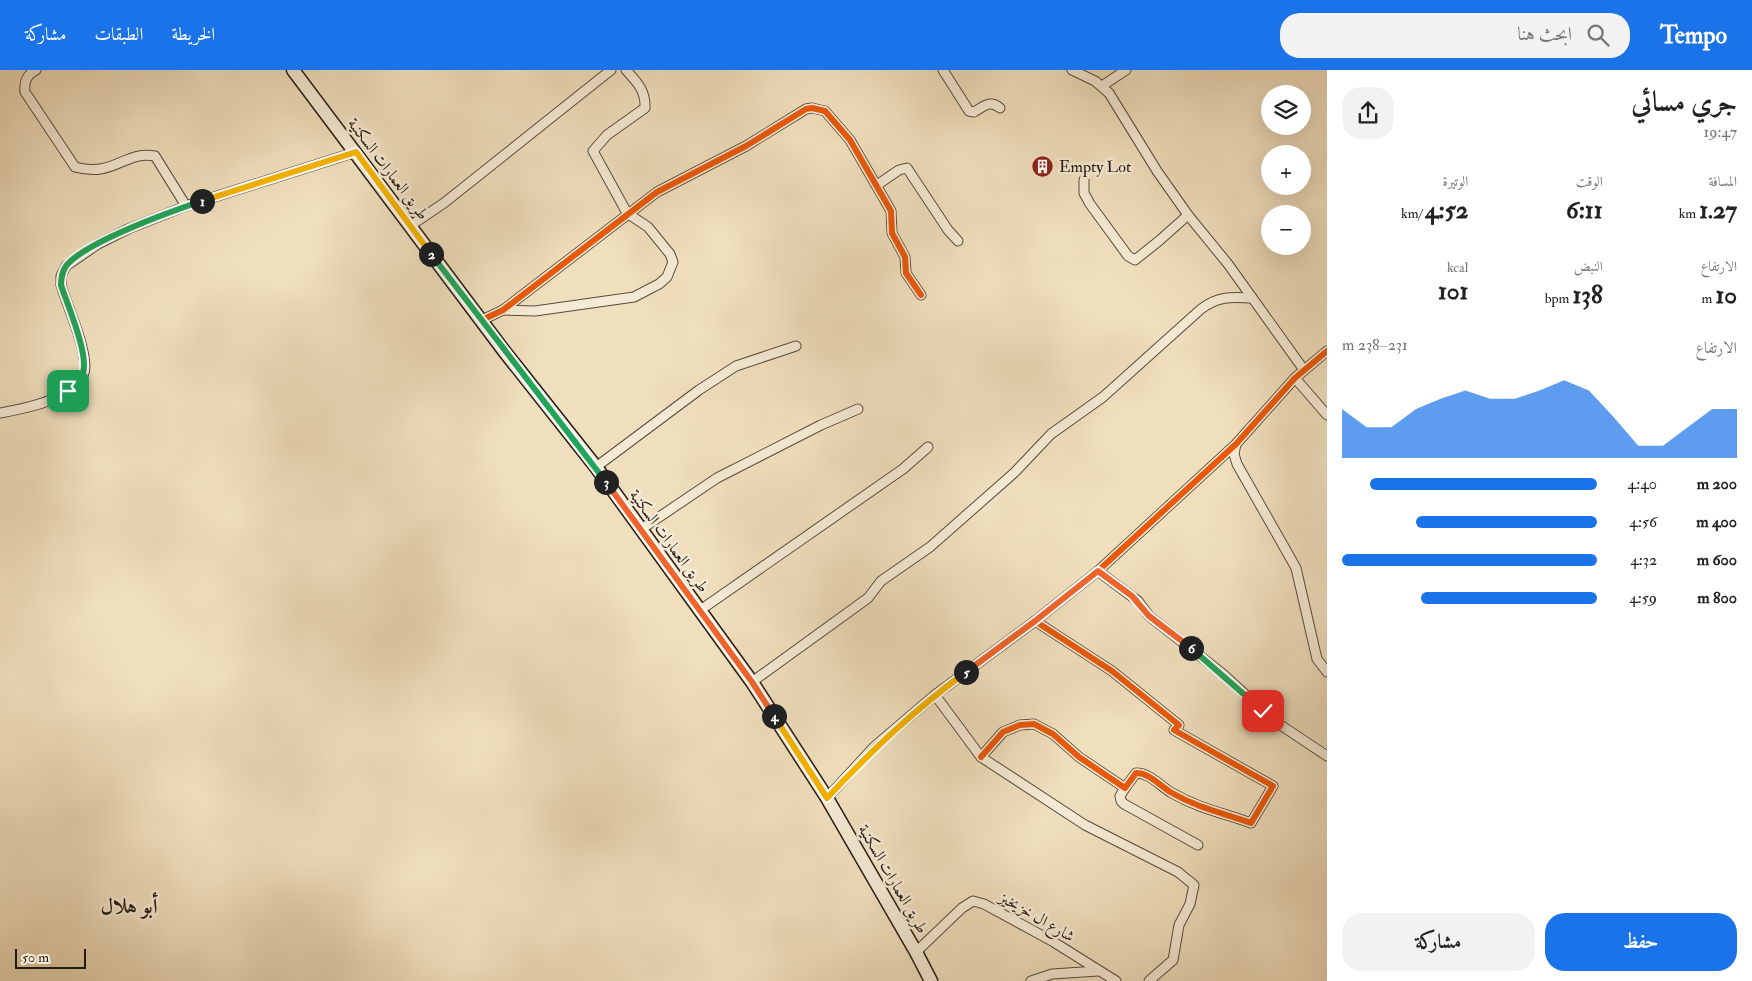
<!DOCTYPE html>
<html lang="ar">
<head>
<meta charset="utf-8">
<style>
	body { margin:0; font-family:"IM FELL Double Pica",Amiri,serif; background:#f2f2f2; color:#222; direction:rtl; height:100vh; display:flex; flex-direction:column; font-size:19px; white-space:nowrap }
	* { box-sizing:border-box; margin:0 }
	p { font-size:16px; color:#767676 }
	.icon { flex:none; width:28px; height:28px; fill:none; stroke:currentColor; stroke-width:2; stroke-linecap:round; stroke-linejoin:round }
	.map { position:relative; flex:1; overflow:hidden; direction:ltr }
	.sheet { display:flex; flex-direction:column; background:#fff; width:425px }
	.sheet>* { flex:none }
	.controls { position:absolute; left:1261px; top:15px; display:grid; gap:10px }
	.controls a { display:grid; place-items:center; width:50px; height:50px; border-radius:50%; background:#fff; box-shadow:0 5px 20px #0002; font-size:25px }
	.scale { position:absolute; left:15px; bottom:12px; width:71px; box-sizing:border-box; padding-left:5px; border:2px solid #251b13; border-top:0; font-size:14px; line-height:18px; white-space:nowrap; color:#251b13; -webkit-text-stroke:4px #f5ead4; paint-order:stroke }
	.pin { position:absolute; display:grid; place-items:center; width:42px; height:42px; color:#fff; margin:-21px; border-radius:10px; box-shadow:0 2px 8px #0006 }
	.km { position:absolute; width:25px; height:25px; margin:-12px; border-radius:50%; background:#222; color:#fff; font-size:14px; line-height:25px; text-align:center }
	.round { display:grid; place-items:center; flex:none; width:52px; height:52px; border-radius:20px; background:#f2f2f2 }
	.head { display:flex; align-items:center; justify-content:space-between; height:85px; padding:0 15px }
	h1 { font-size:28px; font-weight:700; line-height:38px }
	.figures { display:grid; grid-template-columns:repeat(3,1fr); gap:8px; height:85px; padding:5px 15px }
	.figures div { display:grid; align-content:center }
	.figures b { font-size:25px; font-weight:700 }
	.figures small { font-size:14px; font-weight:400 }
	.figures p { font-size:14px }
	.chart { height:140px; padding:10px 15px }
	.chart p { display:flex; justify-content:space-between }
	.chart svg { width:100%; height:90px; margin-top:5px; fill:#1a73e8; opacity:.7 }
	.cta { display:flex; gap:10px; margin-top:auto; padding:10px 15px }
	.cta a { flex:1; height:58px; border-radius:20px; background:#1a73e8; color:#fff; font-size:20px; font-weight:700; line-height:58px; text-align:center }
	.cta a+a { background:#f2f2f2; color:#222 }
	ul { padding:0 15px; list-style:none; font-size:16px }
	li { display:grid; grid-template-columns:80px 60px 1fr; align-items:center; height:38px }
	li i { height:12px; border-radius:6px; background:#1a73e8 }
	header { display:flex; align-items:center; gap:30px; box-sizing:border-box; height:70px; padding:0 25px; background:#1a73e8; color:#fff }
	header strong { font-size:24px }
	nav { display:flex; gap:28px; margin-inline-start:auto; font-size:18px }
	.search { width:350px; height:45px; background:#f2f2f2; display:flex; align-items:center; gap:12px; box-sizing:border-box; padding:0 18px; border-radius:20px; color:#767676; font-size:19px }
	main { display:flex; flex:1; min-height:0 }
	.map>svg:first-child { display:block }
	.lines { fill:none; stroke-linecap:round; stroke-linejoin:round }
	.street-casing { stroke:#584c3e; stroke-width:11 }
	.secondary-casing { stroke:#251b13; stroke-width:15 }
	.street { stroke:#f5ead4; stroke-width:9 }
	.secondary { stroke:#f5ead4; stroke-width:12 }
	.cycleway-casing { stroke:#f5ead4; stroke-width:9 }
	.cycleway { stroke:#e8590c; stroke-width:6 }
	.split-1-casing { stroke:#fff; stroke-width:10 }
	.split-2-casing { stroke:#fff; stroke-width:10 }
	.split-3-casing { stroke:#fff; stroke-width:10 }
	.split-4-casing { stroke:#fff; stroke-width:10 }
	.split-5-casing { stroke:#fff; stroke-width:10 }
	.split-6-casing { stroke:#fff; stroke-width:10 }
	.split-7-casing { stroke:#fff; stroke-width:10 }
	.split-1 { stroke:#22a559; stroke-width:6 }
	.split-2 { stroke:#f5b400; stroke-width:6 }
	.split-3 { stroke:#22a559; stroke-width:6 }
	.split-4 { stroke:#f0652b; stroke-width:6 }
	.split-5 { stroke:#f5b400; stroke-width:6 }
	.split-6 { stroke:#f0652b; stroke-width:6 }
	.split-7 { stroke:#22a559; stroke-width:6 }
	.labels { text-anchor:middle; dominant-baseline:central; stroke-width:5; stroke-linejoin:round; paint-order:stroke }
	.poi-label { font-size:16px; fill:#251b13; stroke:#f5ead4; text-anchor:start }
	.street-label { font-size:16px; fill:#251b13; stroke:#f5ead4 }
	.district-label { font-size:21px; font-weight:bold; fill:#251b13; stroke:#f5ead4 }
</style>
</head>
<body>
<header>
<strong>Tempo</strong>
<div class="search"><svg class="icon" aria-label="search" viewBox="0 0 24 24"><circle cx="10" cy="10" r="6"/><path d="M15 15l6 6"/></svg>ابحث هنا</div>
<nav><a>الخريطة</a><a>الطبقات</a><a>مشاركة</a></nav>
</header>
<main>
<section class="sheet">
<div class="head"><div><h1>جري مسائي</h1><p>19:47</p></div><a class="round"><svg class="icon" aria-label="share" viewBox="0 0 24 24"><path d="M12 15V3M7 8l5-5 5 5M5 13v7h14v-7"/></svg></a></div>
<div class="figures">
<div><p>المسافة</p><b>1.27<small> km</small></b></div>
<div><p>الوقت</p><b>6:11</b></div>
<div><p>الوتيرة</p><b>4:52<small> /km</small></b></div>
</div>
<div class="figures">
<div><p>الارتفاع</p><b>10<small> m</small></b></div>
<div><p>النبض</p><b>138<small> bpm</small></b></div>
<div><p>kcal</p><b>101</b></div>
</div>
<div class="chart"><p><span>الارتفاع</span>231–238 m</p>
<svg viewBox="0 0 160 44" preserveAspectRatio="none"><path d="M0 44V20L10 29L20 29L30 20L40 15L50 11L60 15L70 15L80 11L90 6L100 11L110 24L120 38L130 38L140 29L150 20L160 20V44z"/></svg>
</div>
<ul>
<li><b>200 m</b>4:40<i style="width:89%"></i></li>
<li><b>400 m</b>4:56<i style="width:71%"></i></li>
<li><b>600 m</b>4:32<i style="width:100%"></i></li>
<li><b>800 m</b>4:59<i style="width:69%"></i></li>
</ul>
<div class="cta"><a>حفظ</a><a>مشاركة</a></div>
</section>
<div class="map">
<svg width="1327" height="911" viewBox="0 0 1327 911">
	<rect width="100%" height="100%" fill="#f0dfbd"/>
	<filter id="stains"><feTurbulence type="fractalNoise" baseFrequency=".004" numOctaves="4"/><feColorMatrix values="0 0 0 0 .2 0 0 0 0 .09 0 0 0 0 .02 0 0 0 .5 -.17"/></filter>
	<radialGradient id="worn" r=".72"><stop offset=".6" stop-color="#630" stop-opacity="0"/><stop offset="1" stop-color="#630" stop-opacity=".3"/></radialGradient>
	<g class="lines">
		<defs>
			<g id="street">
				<path d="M36,0C26,5 24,12 25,22L75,97C114,108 125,80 155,86L186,136"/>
				<path d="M943,0L969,41L974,42C983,37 990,29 1000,38"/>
				<polyline points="1072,0 1095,11 1109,23 1157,101 1188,145 1228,194 1304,300"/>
				<polyline points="1102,16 1126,0"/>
				<polyline points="1084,110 1084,123 1090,134 1128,186 1135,190 1160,170 1188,145"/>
				<polyline points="877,115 899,100 907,98 948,160 958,171"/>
				<polyline points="410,156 444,133 611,0"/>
				<path d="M503,240L535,241L634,227L659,214L667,207L673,192L670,184L648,157L627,143L593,81L607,65L645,38C646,21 637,12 626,0"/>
				<polyline points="482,250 503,240 657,122 746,76 806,39 812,38 825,41 850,70 891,141 892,163 905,187 906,203 921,225"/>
				<polyline points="1295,308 1327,345"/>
				<path d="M0,343C23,339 85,328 85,296C84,272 68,238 61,215V206L66,196L98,174L128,159L186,136L356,82"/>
				<polyline points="1236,374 1234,384 1237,394 1296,498 1317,589 1327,602"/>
				<polyline points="596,397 699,320 736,296 796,276"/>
				<polyline points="640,460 717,408 821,355 858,339"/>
				<polyline points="1098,501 1138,531 1149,546 1223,604 1273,650 1327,686"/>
				<polyline points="699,541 903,399 928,377"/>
				<path d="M752,612L868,528L881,511L930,477L1015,402L1051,364L1103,327L1201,239C1218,226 1231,227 1252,228"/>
				<polyline points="935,625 981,687 1085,755 1178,802 1194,815 1190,834 1179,855 1173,890 1149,911"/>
				<path d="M981,687L1003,662L1020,655L1034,654L1053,664L1079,687L1125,718L1136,703C1150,703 1160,716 1172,723C1198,738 1223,743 1251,753L1273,716L1174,660L1179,655L1112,601L1035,551"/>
				<polyline points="1125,718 1120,726 1121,731 1124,734 1198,775"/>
				<polyline points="827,728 874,677 935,625 1035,551 1098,501 1236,374 1295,308 1327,281"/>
				<polyline points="916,882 962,838 973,831 984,834 1052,871 1116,911"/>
				<polyline points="1031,911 1052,904 1098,901"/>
			</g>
			<polyline id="secondary" points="293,0 504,281 596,397 752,612 827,728 916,882 931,911"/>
		</defs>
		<use href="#street" class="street-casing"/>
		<use href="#secondary" class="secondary-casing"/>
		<use href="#street" class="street"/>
		<use href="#secondary" class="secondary"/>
		<defs>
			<g id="cycleway">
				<polyline points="482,250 503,240 657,122 746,76 806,39 812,38 825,41 850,70 891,141 892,163 905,187 906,203 921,225"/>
				<path d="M981,687L1003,662L1020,655L1034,654L1053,664L1079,687L1125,718L1136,703C1150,703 1160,716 1172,723C1198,738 1223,743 1251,753L1273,716L1174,660L1179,655L1112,601L1035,551"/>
				<polyline points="827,728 874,677 935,625 1035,551 1098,501 1236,374 1295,308 1327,281"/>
			</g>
		</defs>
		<use href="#cycleway" class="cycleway-casing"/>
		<use href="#cycleway" class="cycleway"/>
	</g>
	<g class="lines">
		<defs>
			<path id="split-1" d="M68,321C74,316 81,310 83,303C89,284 67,234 61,215C61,208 62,202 66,196C85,172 172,141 202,131"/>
			<polyline id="split-2" points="202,131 356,82 431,184"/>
			<polyline id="split-3" points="431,184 606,412"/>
			<polyline id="split-4" points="606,412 752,612 774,646"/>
			<path id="split-5" d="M774,646L827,728C872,680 913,641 966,602"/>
			<polyline id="split-6" points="966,602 1035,551 1098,501 1132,526 1149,546 1191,578"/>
			<polyline id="split-7" points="1191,578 1263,641"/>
		</defs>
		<use href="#split-1" class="split-1-casing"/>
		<use href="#split-2" class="split-2-casing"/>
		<use href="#split-3" class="split-3-casing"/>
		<use href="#split-4" class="split-4-casing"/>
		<use href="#split-5" class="split-5-casing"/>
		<use href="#split-6" class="split-6-casing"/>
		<use href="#split-7" class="split-7-casing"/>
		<use href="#split-1" class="split-1"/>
		<use href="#split-2" class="split-2"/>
		<use href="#split-3" class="split-3"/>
		<use href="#split-4" class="split-4"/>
		<use href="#split-5" class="split-5"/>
		<use href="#split-6" class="split-6"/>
		<use href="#split-7" class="split-7"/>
	</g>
	<defs>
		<symbol id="building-disc" viewBox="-11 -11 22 22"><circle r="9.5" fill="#8f2418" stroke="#f5ead4"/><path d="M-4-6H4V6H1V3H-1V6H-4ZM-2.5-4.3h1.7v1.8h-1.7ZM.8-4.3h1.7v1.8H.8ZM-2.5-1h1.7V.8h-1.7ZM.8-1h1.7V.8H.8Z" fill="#fff"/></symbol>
	</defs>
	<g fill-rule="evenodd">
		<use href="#building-disc" x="1030" y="84" width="25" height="25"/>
	</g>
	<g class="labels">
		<g class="poi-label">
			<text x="1059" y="97">Empty Lot</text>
		</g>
		<g class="street-label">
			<text transform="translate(388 99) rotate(53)">طريق العمارات السكنية</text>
			<text transform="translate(669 471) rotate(54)">طريق العمارات السكنية</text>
			<text transform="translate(893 809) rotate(60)">طريق العمارات السكنية</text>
			<text transform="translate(1037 847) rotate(30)">شارع ال خزيخيز</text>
		</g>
		<g class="district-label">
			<text x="129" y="836">أبو هلال</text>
		</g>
	</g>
	<rect width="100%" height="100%" filter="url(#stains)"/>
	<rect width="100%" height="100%" fill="url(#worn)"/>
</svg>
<div class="controls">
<a><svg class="icon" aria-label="layers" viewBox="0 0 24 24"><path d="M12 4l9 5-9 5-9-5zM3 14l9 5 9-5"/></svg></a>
<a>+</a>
<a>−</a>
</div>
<div class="scale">50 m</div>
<div class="pin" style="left:68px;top:321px;background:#1e9e55"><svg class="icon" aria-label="arrive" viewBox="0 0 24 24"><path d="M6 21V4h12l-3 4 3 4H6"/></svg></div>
<div class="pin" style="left:1263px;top:641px;background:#d93025"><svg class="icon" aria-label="check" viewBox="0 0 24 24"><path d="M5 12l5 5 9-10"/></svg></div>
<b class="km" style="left:202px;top:131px">1</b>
<b class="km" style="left:431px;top:184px">2</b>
<b class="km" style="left:606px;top:412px">3</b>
<b class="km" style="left:774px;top:646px">4</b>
<b class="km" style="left:966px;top:602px">5</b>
<b class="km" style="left:1191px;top:578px">6</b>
</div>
</main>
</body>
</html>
